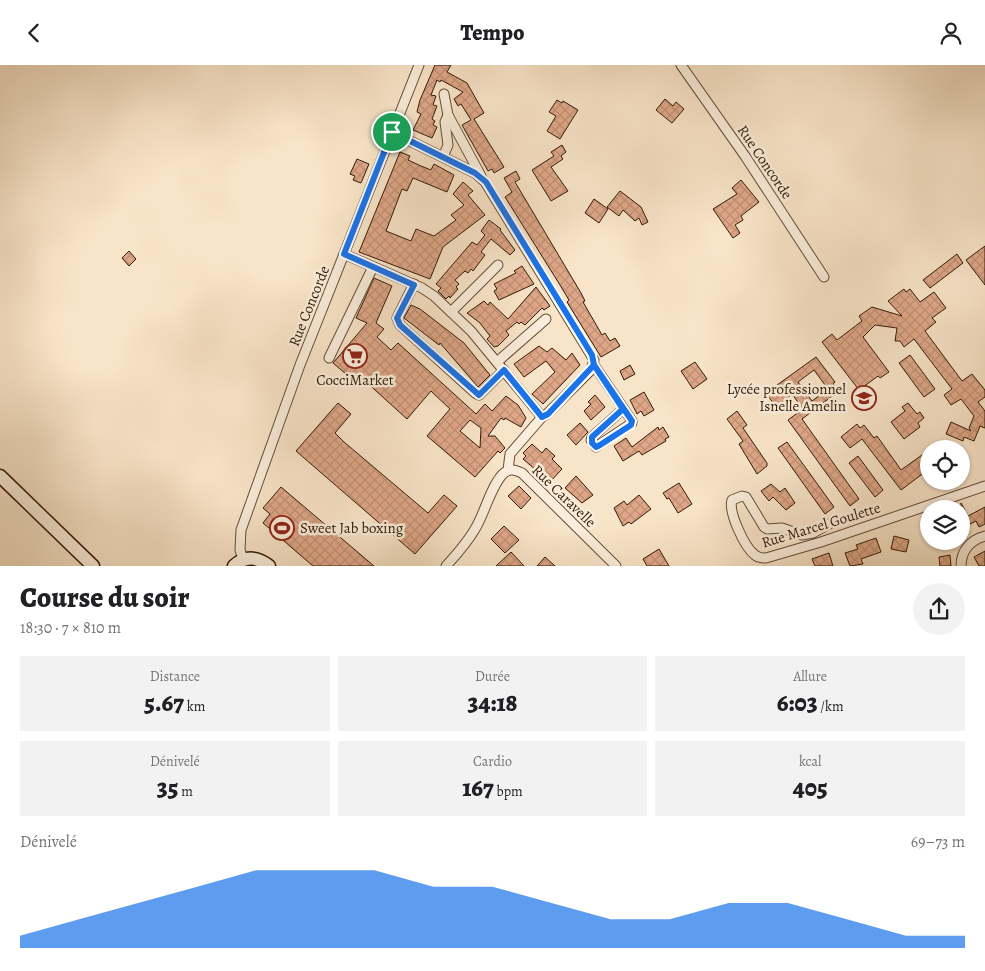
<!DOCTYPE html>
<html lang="fr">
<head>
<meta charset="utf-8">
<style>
	body { margin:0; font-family:Alegreya,serif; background:#f2f2f2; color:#202124; height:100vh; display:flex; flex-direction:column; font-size:19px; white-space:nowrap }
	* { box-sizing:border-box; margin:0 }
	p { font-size:16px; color:#757577 }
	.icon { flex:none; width:28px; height:28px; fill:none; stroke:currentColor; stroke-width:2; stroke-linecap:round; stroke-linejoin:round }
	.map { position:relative; height:501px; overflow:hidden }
	.side { display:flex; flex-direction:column; background:#fff; flex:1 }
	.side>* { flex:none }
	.tools { position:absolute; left:920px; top:375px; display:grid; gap:10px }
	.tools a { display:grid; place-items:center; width:50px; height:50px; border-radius:50%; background:#fff; box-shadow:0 1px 4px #0004; font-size:25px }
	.pin { position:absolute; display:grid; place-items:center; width:42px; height:42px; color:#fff; margin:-21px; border:2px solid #fff; border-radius:50%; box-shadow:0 1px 5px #0007 }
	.round { display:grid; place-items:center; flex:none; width:52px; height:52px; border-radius:26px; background:#f2f2f2 }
	.summary { display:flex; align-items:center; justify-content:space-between; height:85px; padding:0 20px }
	h1 { font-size:28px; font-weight:800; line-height:38px }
	.metrics { display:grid; grid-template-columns:repeat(3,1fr); gap:8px; height:85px; padding:5px 20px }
	.metrics div { display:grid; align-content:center; border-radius:0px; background:#f2f2f2; text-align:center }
	.metrics b { font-size:25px; font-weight:800 }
	.metrics small { font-size:14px; font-weight:400 }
	.metrics p { font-size:14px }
	.chart { height:140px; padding:10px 20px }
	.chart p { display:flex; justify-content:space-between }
	.chart svg { width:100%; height:90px; margin-top:5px; fill:#1a73e8; opacity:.7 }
	header { display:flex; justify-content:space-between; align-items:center; height:65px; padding:0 20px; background:#fff; font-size:22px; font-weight:800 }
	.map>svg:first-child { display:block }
	.building { fill:url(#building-cross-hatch); stroke:#321b05; fill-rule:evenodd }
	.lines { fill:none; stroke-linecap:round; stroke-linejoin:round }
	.street-casing { stroke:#644d36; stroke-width:11 }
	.secondary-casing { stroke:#321b05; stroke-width:15 }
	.street { stroke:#faeddb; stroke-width:9 }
	.secondary { stroke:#faeddb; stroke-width:12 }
	.route-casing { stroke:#fff; stroke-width:10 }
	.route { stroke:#1a73e8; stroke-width:6 }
	.labels { text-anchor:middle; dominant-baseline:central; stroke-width:5; stroke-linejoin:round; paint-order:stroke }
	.street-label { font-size:15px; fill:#321b05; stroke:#faeddb }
	.poi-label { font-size:15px; fill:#321b05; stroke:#faeddb }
</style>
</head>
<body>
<header><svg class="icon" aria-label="back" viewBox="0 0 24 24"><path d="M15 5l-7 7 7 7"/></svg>Tempo<svg class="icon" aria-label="person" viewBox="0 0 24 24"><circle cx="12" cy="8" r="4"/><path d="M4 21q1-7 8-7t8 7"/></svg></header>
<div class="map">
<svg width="985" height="501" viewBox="0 0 985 501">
	<defs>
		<pattern id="building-cross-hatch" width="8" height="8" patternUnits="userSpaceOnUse" patternTransform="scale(1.25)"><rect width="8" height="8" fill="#dfa788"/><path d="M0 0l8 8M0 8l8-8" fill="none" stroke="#c08f74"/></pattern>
	</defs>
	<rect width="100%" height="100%" fill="#f8e4c8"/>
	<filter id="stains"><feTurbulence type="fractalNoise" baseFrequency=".004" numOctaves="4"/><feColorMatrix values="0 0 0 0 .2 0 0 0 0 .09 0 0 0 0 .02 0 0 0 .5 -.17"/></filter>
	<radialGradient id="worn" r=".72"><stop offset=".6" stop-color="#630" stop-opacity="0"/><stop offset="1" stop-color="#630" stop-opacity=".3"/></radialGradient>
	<g class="building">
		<polygon points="435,0 451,0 447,7 467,18 484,48 474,54 504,102 494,108 492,104 488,106 462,60 471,55 461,39 458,41 454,34 463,27 441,15 440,17 437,15 431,30 436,31 433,40 437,41 432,54 435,56 433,60 437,62 432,73 413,65 421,49 417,47 420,35"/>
		<polygon points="665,34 673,41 676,37 684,44 672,58 656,45"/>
		<polygon points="557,35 562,38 563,36 578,45 560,74 547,66 556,51 549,47"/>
		<polygon points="562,80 566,87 561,91 563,94 551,102 568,126 551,136 532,105 554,91 551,87"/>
		<polygon points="400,87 410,91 408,95 421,101 431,105 434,99 454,110 447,127 413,113 407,126 402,124 386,166 411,176 416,164 434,171 456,155 451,150 464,140 453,129 463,117 473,126 468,130 485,150 443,182 430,214 359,187"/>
		<polygon points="357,94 369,99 361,118 353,115 355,111 350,109"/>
		<polygon points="516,106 520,114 515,117 581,228 585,236 583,237 602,270 605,268 610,276 615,273 620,281 601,292 567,237 569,235 560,220 505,132 512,127 504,113"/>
		<polygon points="741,115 759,137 741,151 743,155 735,160 740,168 733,173 713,144 737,129 732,123"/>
		<polygon points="620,126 641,142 648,157 642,160 639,153 635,156 623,145 619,151 607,142"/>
		<polygon points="594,134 608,144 599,158 585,148"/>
		<polygon points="489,155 501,164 500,165 515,185 510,190 491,174 481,187 485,190 473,206 471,204 468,208 465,206 455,215 459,219 456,222 458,224 450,233 449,231 446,234 438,226 441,223 436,219 472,177 477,180 485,170 481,166"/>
		<polygon points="985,181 985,220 966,195"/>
		<polygon points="129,186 136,194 129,201 122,193"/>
		<polygon points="957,189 963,198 930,223 923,215"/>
		<polygon points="522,201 534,219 499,235 494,226 497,224 494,219 516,208 514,206"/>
		<path d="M374,213L392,221L376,258L384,264L377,272L391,285L398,278L476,349L485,339L492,346L506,331L518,340L526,353L521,362L505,353L504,355L501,353L488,371H495L505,383L500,388L498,386L475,412L427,371L450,344L431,326L407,354L364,315L357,310L353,315L333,298L367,258L356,253ZM470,355L481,363L480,383L460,366Z"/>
		<polygon points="536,222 550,241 544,245 542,243 525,260 521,257 519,259 517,257 506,266 509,270 498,281 494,282 487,274 490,271 480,258 467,248 484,236 488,240 490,237 508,254"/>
		<polygon points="904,224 906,227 910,224 920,237 934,227 946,243 932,253 936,257 925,266 962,316 972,309 985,325 985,332 978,337 985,346 985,363 980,361 974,376 964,372 963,376 946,369 951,357 971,366 969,363 974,351 961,334 951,340 944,330 952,324 914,274 904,282 900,276 895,276 897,263 875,260 863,272 889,307 880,313 878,311 859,325 822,277 832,269 837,275 862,256 859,251 872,242 902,251 888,236"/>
		<polygon points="411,240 420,244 464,278 490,310 478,322 440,278 439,280 404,253"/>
		<polygon points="539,281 547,287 552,283 566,295 572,288 580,300 543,339 532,329 555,307 546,296 524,312 514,299"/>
		<polygon points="910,290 935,324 924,332 899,298"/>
		<path d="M816,292L835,317L833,319L839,326L802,354L859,434L850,441L788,355L803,344L792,329L776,342L766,328ZM814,305L828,324L812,336L798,317Z"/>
		<polygon points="695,297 707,314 693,324 681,306"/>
		<polygon points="630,300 635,309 624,315 620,306"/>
		<polygon points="644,327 654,345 644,351 641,346 637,349 630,335"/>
		<polygon points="595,330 605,342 591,355 584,346 591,339 588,337"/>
		<polygon points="338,338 351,349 335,368 344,377 428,448 444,430 457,441 415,489 296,386"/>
		<polygon points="908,338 917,349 920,347 924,353 918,358 920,362 904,374 891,357 905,346 902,342"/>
		<polygon points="737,346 747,360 743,363 767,398 767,401 757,409 739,379 743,376 727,354"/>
		<polygon points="580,358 588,367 576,380 567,370"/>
		<polygon points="857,359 860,363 864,360 874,373 877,371 901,405 929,385 929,404 901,425 862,374 850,383 841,372"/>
		<polygon points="658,362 659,365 663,362 669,372 665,374 666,376 642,390 639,386 623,396 614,381 626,373 632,382"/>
		<polygon points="787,377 834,442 825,449 778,383"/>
		<polygon points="532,379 542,388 546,383 555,391 552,394 562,404 550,417 523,394 526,391 523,388"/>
		<polygon points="858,391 883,425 875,432 849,398"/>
		<polygon points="576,411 593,430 582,438 565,423"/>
		<polygon points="679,418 692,439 678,448 669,433 667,434 663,428"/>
		<polygon points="771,419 780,427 785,423 795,438 786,445 773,432 769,436 761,426"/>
		<polygon points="519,421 531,433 521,444 508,431"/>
		<polygon points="281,422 374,501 313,501 263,458 270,449 263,443"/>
		<polygon points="639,430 651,444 631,459 629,457 623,461 614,443 624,436 627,440"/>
		<polygon points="961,438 968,451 985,442 985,459 979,462 976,456 961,464"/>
		<polygon points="504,461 519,475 505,488 491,474"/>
		<polygon points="894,471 909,475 906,487 891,484"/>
		<polygon points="876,473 881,487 861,494 863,499 850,501 845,488 858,484 856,480"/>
		<polygon points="659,484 669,501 647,501 643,494"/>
		<polygon points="985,486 985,501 979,501 974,492"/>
		<polygon points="511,487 524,501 496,501"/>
		<polygon points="829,488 833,501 815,501 812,494"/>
		<polygon points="950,490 951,501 940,501 939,492"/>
		<polygon points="545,492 555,501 537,501"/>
	</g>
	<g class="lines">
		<defs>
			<g id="street">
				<polyline points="681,0 745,91 824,212"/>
				<polyline points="448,50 481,111"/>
				<polyline points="392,67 475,108 485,117 594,295 591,305 547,349 542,352 510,389 508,405"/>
				<polyline points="443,92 448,80 445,57 448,50 444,29"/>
				<polyline points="344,189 422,223 434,231 471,266 542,352"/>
				<polyline points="414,219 397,253 400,260 475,328 479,330 504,305"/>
				<polyline points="451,247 498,200"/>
				<polyline points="329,293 373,202"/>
				<polyline points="497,297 546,254"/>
				<polyline points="594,300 632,356 632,358 596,382 591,375 592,372 623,344"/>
				<path d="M831,458L813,468L802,470L782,463L767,464L764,462L746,432L742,431L732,435C728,447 745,483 755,490C758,493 762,493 766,493L821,477L985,421"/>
				<polyline points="243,494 240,485 241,465 300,300 419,0"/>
				<path d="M446,501C457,489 467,478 475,464C484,450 492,418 504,408C510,403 515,405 522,408L616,501"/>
				<path d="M961,501C961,486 970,475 985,471"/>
			</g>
			<g id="secondary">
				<polyline points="0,411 93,501"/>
				<path d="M234,501C246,490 257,492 269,501"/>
			</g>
		</defs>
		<use href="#street" class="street-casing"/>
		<use href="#secondary" class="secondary-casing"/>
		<use href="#street" class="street"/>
		<use href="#secondary" class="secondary"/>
	</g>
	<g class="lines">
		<defs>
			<polyline id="route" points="392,67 344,189 414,220 397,253 400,260 479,330 504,305 542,352 548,349 594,300 623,344 592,372 592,378 596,382 600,380 631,360 632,356 594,300 592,290 486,117 475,108 392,67"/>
		</defs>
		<use href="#route" class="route-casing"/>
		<use href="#route" class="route"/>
	</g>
	<defs>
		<symbol id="supermarket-ring" viewBox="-11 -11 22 22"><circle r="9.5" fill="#faeddb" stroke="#8f2418" stroke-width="1.5"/><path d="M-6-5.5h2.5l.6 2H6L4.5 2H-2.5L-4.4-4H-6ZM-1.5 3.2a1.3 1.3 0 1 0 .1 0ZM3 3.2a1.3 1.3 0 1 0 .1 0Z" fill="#8f2418"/></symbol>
		<symbol id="school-ring" viewBox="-11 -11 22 22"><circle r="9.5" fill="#faeddb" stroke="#8f2418" stroke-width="1.5"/><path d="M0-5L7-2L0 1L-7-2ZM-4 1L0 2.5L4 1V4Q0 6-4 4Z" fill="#8f2418"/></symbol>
		<symbol id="stadium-ring" viewBox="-11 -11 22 22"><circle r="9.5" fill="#faeddb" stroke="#8f2418" stroke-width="1.5"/><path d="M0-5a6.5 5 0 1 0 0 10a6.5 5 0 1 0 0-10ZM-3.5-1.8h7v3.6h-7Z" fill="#8f2418"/></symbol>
	</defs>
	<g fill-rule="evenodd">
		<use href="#supermarket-ring" x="341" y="277" width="28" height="28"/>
		<use href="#school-ring" x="850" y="319" width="28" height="28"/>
		<use href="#stadium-ring" x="268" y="449" width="28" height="28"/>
	</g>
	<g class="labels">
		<g class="street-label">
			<text transform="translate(765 97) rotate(56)">Rue Concorde</text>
			<text transform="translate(309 241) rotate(-68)">Rue Concorde</text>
			<text transform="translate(564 431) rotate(44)">Rue Caravelle</text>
			<text transform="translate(821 460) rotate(-17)">Rue Marcel Goulette</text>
		</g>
		<g class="poi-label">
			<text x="355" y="315">CocciMarket</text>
			<text x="846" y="324" text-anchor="end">Lycée professionnel<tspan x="846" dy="17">Isnelle Amelin</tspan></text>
			<text x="300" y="463" text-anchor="start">Sweet Jab boxing</text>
		</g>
	</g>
	<rect width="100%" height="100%" filter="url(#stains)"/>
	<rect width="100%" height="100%" fill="url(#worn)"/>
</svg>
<div class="tools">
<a><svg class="icon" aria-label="locate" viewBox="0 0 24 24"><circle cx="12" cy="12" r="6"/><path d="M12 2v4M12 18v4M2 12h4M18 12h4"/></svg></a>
<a><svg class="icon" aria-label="layers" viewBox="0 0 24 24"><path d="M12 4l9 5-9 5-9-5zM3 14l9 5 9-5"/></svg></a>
</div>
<div class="pin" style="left:392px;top:67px;background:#1e9e55"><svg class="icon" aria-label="arrive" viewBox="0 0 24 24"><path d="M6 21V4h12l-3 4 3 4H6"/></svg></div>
</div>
<section class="side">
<div class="summary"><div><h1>Course du soir</h1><p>18:30 · 7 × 810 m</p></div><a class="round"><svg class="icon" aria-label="share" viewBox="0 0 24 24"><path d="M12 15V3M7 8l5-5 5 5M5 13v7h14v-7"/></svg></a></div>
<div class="metrics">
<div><p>Distance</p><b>5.67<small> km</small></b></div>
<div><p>Durée</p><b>34:18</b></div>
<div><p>Allure</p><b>6:03<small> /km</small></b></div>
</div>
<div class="metrics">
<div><p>Dénivelé</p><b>35<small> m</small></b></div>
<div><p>Cardio</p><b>167<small> bpm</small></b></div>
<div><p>kcal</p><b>405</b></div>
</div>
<div class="chart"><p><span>Dénivelé</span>69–73 m</p>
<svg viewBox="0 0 160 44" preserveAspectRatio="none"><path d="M0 44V38L10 30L20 22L30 14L40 6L50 6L60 6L70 14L80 14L90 22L100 30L110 30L120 22L130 22L140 30L150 38L160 38V44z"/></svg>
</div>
</section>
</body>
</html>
